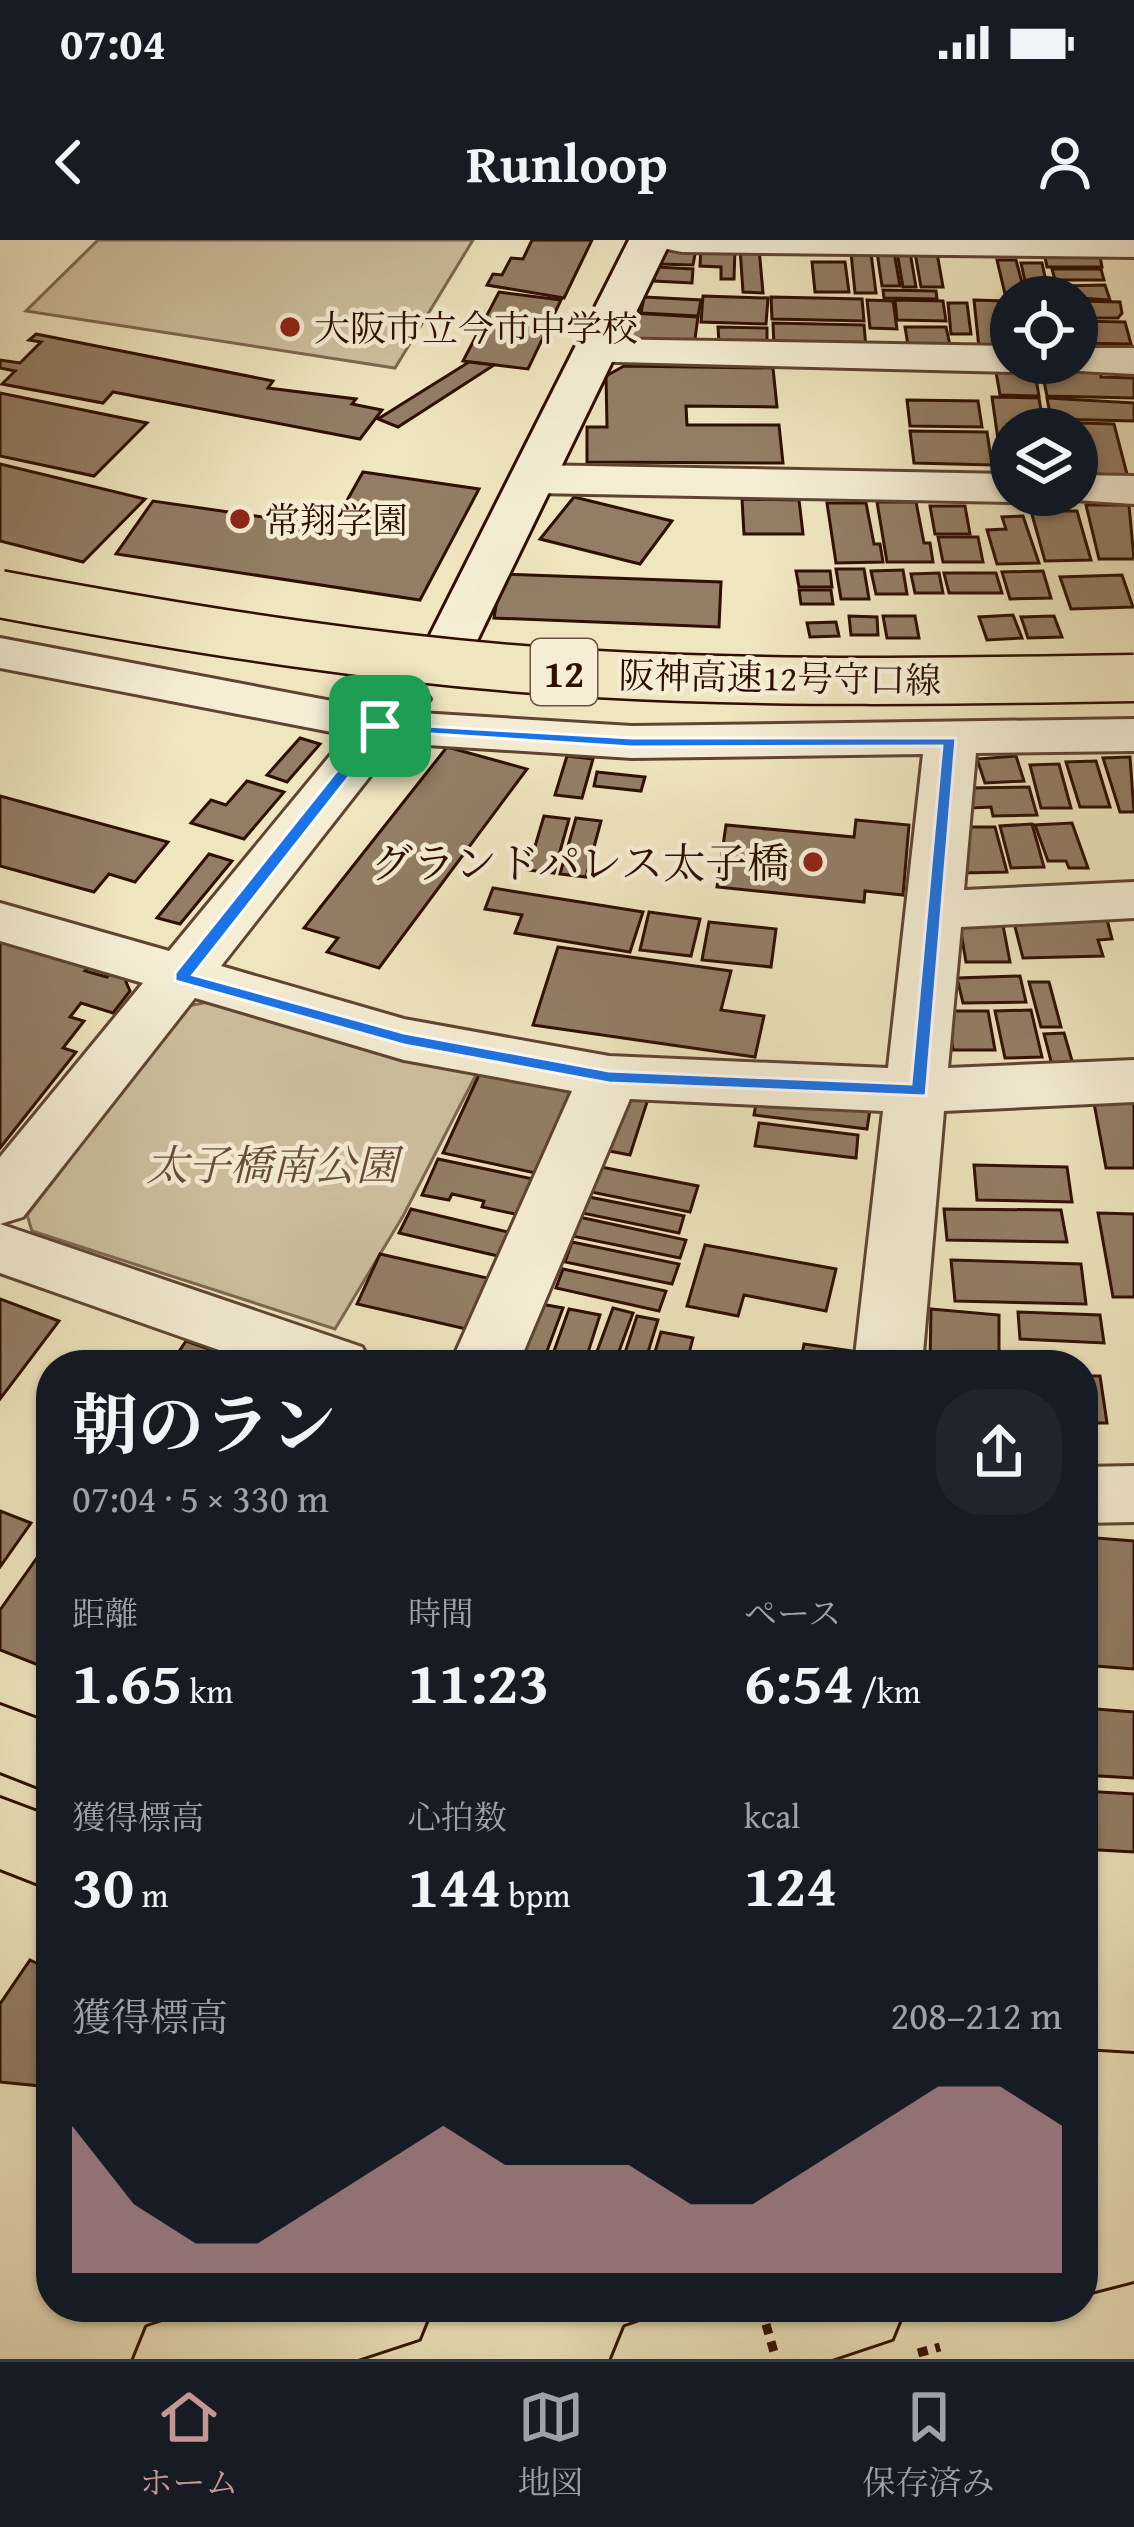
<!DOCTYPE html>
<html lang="ja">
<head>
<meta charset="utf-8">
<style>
	body { margin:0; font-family:"Gentium Book Plus","Noto Serif JP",serif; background:#20242c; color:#f1f3f6; height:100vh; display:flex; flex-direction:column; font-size:45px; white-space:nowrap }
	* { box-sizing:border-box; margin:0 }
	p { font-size:39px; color:#9ea1a6 }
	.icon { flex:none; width:66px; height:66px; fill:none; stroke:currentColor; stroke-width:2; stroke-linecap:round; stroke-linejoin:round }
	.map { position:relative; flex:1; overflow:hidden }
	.drawer { position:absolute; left:36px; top:1110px; width:1062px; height:972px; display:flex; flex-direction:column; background:#171b24; border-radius:48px; box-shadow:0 3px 9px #0004 }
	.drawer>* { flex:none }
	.tools { position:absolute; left:990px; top:36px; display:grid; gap:24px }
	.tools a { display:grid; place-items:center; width:108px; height:108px; border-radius:50%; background:#171b24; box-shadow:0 3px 9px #0004; font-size:60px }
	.pin { position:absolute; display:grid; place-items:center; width:102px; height:102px; color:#fff; margin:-51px; border-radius:24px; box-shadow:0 6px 18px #0006 }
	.round { display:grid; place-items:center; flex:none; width:126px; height:126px; border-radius:48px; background:#20242c }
	.head { display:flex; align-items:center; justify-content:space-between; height:204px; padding:0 36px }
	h1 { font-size:66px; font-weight:700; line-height:90px }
	.stats { display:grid; grid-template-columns:repeat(3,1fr); gap:18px; height:204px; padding:12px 36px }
	.stats div { display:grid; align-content:center }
	.stats b { font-size:60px; font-weight:700 }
	.stats small { font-size:33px; font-weight:400 }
	.stats p { font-size:33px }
	.chart { height:336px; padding:24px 36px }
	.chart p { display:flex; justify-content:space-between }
	.chart svg { width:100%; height:216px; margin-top:12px; fill:#c59692; opacity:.7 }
	.status { display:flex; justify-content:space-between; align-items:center; height:84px; padding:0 60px; background:#171b24; direction:ltr }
	.status svg { height:33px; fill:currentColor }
	header { display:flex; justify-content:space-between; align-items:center; height:156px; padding:0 36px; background:#171b24; font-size:54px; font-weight:700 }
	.tabs { display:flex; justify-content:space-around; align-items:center; height:168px; border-top:3px solid #363941; background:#171b24; font-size:33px; color:#9ea1a6 }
	.tabs a { display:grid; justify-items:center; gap:6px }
	.tabs .current { color:#c59692 }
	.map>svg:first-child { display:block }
	.green { fill:#cec09f; stroke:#7e6751; stroke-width:3 }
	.building { fill:#937e65; stroke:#2f0e03; stroke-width:3 }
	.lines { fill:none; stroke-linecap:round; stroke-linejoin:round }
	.street-casing { stroke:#5f4432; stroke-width:6 }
	.secondary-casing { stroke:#2f0e03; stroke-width:6 }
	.primary-casing { stroke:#2f0e03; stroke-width:6 }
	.highway-casing { stroke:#2f0e03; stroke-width:6 }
	.path { stroke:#2f0e03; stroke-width:9; stroke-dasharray:10 8; stroke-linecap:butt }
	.street { fill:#f5eed5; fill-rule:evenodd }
	.secondary { fill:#f5eed5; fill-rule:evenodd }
	.primary { fill:#efe5bf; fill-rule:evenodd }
	.highway { fill:#efe5bf; fill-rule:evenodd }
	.highway-bridge-casing { stroke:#2f0e03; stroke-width:51; stroke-linecap:butt }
	.path-bridge { stroke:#2f0e03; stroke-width:9; stroke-dasharray:10 8; stroke-linecap:butt }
	.highway-bridge { stroke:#efe5bf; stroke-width:46 }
	.route { fill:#1a73e8; stroke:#fff; stroke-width:3; fill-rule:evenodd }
	.poi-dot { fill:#8f2418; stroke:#f5eed5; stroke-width:4.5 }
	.labels { text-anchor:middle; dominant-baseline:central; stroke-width:9; stroke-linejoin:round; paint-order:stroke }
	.far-poi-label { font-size:36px; fill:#2f0e03; stroke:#f5eed5; text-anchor:start }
	.far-street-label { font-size:36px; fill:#2f0e03; stroke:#f5eed5 }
	.shield { fill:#f5eed5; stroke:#6a5142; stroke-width:3 }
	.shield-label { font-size:39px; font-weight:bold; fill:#2f0e03 }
	.poi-label { font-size:42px; fill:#2f0e03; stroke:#f5eed5; text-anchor:end }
	.park-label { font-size:42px; font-style:italic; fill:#674c3a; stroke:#f5eed5 }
</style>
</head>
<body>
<div class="status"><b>07:04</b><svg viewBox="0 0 49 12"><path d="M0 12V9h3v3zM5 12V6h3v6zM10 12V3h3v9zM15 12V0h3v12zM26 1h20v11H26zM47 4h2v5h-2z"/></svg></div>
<header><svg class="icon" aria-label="back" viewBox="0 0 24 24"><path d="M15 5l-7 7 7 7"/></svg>Runloop<svg class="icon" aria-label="person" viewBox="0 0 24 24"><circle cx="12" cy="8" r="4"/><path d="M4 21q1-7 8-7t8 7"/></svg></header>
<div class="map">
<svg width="1134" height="2119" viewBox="0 0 1134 2119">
	<rect width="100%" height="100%" fill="#efe5bf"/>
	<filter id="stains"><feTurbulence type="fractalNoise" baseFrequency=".00167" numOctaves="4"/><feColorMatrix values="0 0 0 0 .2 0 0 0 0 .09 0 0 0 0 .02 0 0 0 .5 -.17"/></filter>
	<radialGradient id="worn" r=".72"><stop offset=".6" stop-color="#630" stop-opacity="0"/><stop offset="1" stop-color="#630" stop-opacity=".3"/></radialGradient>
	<g class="green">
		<polygon points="98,0 473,0 395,128 26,71"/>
		<polygon points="208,762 296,788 478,831 403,976 335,1089 32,991 27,975 188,766"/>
	</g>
	<g class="building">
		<polygon points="532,0 592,0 564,58 487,45 493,34 502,35 511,18 523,19"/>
		<polygon points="701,7 735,8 734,39 721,39 721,27 700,26"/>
		<polygon points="672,8 696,9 693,25 659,24 661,14"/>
		<polygon points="740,8 759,8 763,53 743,52"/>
		<polygon points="877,12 894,12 900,46 882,46"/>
		<polygon points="897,12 910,12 916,47 903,47"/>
		<polygon points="851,13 871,13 876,53 855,53"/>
		<polygon points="915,13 937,13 943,47 921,47"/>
		<polygon points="1045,17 1100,17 1102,27 1047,27"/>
		<polygon points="997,20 1016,20 1025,54 1005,54"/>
		<polygon points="812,22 845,22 849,52 815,52"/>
		<polygon points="1021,23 1042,23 1049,55 1028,55"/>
		<polygon points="656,27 693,29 692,43 654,41"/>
		<polygon points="1052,29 1101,29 1104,40 1055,40"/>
		<polygon points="1105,45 1110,60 1063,57 1060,46"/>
		<polygon points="883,50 936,51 937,59 884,58"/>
		<polygon points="499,52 561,60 528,129 463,121"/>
		<polygon points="703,56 768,58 766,84 701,82"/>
		<polygon points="644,57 701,60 698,76 641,73"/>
		<polygon points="771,57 862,59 864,81 772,79"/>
		<polygon points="867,60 893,61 897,89 870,88"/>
		<polygon points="895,60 943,61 946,81 897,80"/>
		<polygon points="974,60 1004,61 1009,109 979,108"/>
		<polygon points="1077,61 1120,62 1122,73 1118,78 1077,78"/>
		<polygon points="948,63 967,63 971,94 951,94"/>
		<polygon points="632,73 698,77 694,106 626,101"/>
		<polygon points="1077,81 1125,82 1131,104 1077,103"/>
		<polygon points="773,83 864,85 866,108 774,106"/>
		<polygon points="718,87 767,88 767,103 719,103"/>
		<polygon points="905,87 946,87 950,105 908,105"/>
		<polygon points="36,94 273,141 268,148 356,159 352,164 382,170 360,199 113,152 103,163 2,144 15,131 0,128 0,120 20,123 41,102 29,100"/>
		<polygon points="469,122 494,125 398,187 378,179"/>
		<polygon points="624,126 773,128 777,167 686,166 687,185 779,185 783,223 587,222 587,187 607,187 606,136"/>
		<polygon points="1048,130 1100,130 1101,137 1134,138 1134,158 1047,156 1043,136 1049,136"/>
		<polygon points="996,132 1035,133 1039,156 1000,155"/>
		<polygon points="0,153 147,183 94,236 0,216"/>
		<polygon points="992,157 1039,158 1044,189 1011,189 1011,235 1003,235"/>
		<polygon points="1047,158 1134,163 1134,181 1051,179"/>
		<polygon points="907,160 978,161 982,187 910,186"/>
		<polygon points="1080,183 1114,184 1128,238 1093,238"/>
		<polygon points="1049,184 1077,184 1088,237 1077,237 1077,189 1050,189"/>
		<polygon points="910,191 987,192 992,225 914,223"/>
		<polygon points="0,224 145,259 83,322 0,301"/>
		<polygon points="363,232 479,249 420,360 116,314 153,261 332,287"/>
		<polygon points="574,257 672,281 640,324 540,299"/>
		<polygon points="742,259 799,260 803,294 744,294"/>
		<polygon points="877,262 916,262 924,303 930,303 933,322 887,322"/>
		<polygon points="827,263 866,263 874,304 880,304 883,322 836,323"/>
		<polygon points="1086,265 1129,265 1134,319 1099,319"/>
		<polygon points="930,266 965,266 970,294 935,294"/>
		<polygon points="1031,271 1077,271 1091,320 1045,321"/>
		<polygon points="1023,276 1039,323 997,324 987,290 1006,289 1002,277"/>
		<polygon points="938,297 978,297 983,322 943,322"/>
		<polygon points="836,329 864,329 869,359 841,359"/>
		<polygon points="903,330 907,354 876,354 871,331"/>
		<polygon points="796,331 830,331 832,347 799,347"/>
		<polygon points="1043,331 1051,358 1010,359 1002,332"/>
		<polygon points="939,333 943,353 915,353 911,334"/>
		<polygon points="944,333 996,333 1002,353 949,353"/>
		<polygon points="501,334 721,342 719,387 494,378"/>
		<polygon points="1122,335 1133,367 1071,369 1060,337"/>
		<polygon points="799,350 831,350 833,364 801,364"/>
		<polygon points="1013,375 1022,398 987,400 979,377"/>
		<polygon points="849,376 877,377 878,395 851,395"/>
		<polygon points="883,376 915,376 919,398 887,398"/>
		<polygon points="1054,376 1062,397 1028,398 1021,377"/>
		<polygon points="836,382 839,396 810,397 807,383"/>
		<polygon points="300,498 320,504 287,542 267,535"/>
		<polygon points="447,507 527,529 379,728 327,712 338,698 304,688"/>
		<polygon points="567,516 593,519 582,558 555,555"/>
		<polygon points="1016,516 1024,541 985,543 977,519"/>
		<polygon points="1130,517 1134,572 1120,572 1103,518"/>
		<polygon points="1096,521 1110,567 1080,567 1066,522"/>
		<polygon points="1059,524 1071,568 1041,568 1030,525"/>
		<polygon points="597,532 645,537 641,551 594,546"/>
		<polygon points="247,541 284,552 244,599 191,583 211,560 226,565"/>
		<polygon points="1029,547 1037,575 993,576 991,567 972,568 967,548"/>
		<polygon points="0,556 168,602 135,642 109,634 94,652 0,626"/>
		<polygon points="544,576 569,579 554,633 528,630"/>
		<polygon points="576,578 601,581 586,637 560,634"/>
		<polygon points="856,580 909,585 903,655 865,651 864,662 717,647 726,585 854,597"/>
		<polygon points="1072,583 1088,628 1069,628 1066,621 1048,621 1035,585"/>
		<polygon points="1032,584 1044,627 1011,628 1000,586"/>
		<polygon points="965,587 995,587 1007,632 962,633"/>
		<polygon points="209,614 232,621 180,684 157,678"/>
		<polygon points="493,648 643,672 630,712 515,693 522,675 485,669"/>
		<polygon points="649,672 700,679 691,716 640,710"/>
		<polygon points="1105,672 1112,699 1098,700 1103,716 1023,718 1012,675"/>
		<polygon points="1002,680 1010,722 966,722 959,681"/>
		<polygon points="709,682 776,689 771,727 702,720"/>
		<polygon points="0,698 90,725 85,731 107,737 112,732 123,735 130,751 113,773 81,763 70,777 84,781 63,808 76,812 0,908"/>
		<polygon points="558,707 731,731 721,770 764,776 755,817 533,785"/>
		<polygon points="1020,736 1026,762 963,763 957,738"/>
		<polygon points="1029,742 1049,742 1061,787 1041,787"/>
		<polygon points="1031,770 1042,817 1005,818 995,771"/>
		<polygon points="947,771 988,771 995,810 953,810"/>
		<polygon points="1064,793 1073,824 1052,825 1044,794"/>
		<polygon points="483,826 578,846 540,934 443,913"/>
		<polygon points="759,848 871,863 867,889 754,875"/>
		<polygon points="619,850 649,856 630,915 599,909"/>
		<polygon points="1094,863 1134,863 1134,928 1106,928"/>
		<polygon points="759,883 858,895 856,918 755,906"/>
		<polygon points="438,919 538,940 524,976 482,967 484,961 452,954 449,960 422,955"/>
		<polygon points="974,925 1067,927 1072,962 977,960"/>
		<polygon points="596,926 698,946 690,972 586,951"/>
		<polygon points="589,957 684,976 679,993 582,973"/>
		<polygon points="411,969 512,993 502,1017 399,993"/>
		<polygon points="944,969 1061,970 1067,1002 947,1000"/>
		<polygon points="1098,973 1134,974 1134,1057 1113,1057"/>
		<polygon points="579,977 686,1000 680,1018 572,996"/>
		<polygon points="572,1002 679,1024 672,1044 565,1022"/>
		<polygon points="705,1005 836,1029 826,1071 744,1055 738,1076 687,1066"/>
		<polygon points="380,1014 496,1040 475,1091 357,1064"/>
		<polygon points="951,1020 1081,1024 1086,1064 955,1061"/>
		<polygon points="563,1029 666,1051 659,1071 556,1048"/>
		<polygon points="0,1059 59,1081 0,1159"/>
		<polygon points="530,1062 563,1068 544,1119 511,1112"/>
		<polygon points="613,1068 633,1073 614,1125 592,1125"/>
		<polygon points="569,1069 600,1075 584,1125 549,1125"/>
		<polygon points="931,1069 999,1075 999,1125 930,1125"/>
		<polygon points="1018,1072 1100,1075 1104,1103 1020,1099"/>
		<polygon points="637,1076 658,1080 644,1125 621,1125"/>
		<polygon points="661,1092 693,1098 686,1125 651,1125"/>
		<polygon points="186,1101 256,1125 170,1125"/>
		<polygon points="804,1104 852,1111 850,1125 800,1125"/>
		<polygon points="1083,1136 1100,1136 1107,1183 1083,1183"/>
		<polygon points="0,1271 31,1283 0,1327"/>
		<polygon points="1083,1297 1134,1301 1134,1429 1083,1425"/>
		<polygon points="51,1298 51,1430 0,1410 0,1370"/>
		<polygon points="1083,1468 1134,1472 1134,1538 1083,1535"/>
		<polygon points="1083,1551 1134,1554 1134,1612 1083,1609"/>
		<polygon points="30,1720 51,1730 51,1847 0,1842 0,1764"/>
	</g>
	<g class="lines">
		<defs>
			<g id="street">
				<polygon points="661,0 1134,0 1134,17 682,12 667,9"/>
				<polygon points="595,99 1011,106 1011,123 1030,123 1011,132 579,121 573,112 579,103"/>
				<polygon points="1077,108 1134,108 1134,134 1061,130 1056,123 1077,123"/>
				<polygon points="534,225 1011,234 1011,255 1030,255 1011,262 534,253 517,249 511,239 517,229"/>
				<polygon points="1077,235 1134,236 1134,264 1060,259 1058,255 1077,255"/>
				<path d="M0,398L369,468C386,447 396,441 422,448L430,459L420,473L632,486L1134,479V511L976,513L964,650L1134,642V678L961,687L948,828L1134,820V862L944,871L922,1125H854L883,871L630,859L518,1125H450L572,851L404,820L195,758L23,977L0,984L362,1107L372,1125H262L0,1033V917L143,743L0,701V663L169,711L347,495L0,428ZM396,503L632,518L923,514L888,828L609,816L404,779L221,726Z"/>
				<polygon points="1134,1226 1134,1282 1083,1283 1083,1227"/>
			</g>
			<polygon id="secondary" points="629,0 671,0 473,409 466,420 448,424 430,420 423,409"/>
			<g id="primary">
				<polygon points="0,1465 51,1484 51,1552 0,1532"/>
				<polygon points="0,1558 51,1577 51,1649 0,1629"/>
				<polygon points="1083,1811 1134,1814 1134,1896 1083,1893"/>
				<polygon points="1083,1921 1134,1922 1134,2008 1083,2007"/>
			</g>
			<g id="highway">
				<polygon points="1134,1842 1134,1924 1083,1942 1083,1858"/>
				<polygon points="1134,1953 1134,2041 1083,2054 1083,1966"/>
				<polygon points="206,2067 432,2067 419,2099 358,2119 134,2119 147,2087"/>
				<polygon points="683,2067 905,2067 892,2099 832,2119 612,2119 625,2087"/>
			</g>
		</defs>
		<use href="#street" class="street-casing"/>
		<use href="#secondary" class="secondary-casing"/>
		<use href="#primary" class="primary-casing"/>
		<use href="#highway" class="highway-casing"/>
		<polyline class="path" points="918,2113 940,2107"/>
		<use href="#street" class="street"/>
		<use href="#secondary" class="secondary"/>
		<use href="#primary" class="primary"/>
		<use href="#highway" class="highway"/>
		<defs>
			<path id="highway-bridge" d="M0,354C197,391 396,423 596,434C775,444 955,441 1134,438"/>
		</defs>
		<use href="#highway-bridge" class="highway-bridge-casing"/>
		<polyline class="path-bridge" points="761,2067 776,2119"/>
		<use href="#highway-bridge" class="highway-bridge"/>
	</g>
	<path class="route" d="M375,483L632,498H956L926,856L609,843L404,805L175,741V733ZM385,491L632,507L942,506L911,844L609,831L404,793L193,735Z"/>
	<g class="poi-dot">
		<circle cx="290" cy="87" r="12"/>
		<circle cx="240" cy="279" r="12"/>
		<circle cx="813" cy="622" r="12"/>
	</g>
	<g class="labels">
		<g class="far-poi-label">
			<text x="314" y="87">大阪市立今市中学校</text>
			<text x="264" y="279">常翔学園</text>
		</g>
		<g class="far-street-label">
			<text transform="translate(780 437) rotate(1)">阪神高速12号守口線</text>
		</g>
		<rect class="shield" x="531" y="399" width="66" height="66" rx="9"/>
		<g class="shield-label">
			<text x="564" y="432">12</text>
		</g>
		<g class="poi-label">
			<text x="789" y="622">グランドパレス太子橋</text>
		</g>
		<g class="park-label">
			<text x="272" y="924">太子橋南公園</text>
		</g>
	</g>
	<rect width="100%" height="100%" filter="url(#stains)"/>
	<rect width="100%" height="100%" fill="url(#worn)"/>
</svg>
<div class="tools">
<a><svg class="icon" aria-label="locate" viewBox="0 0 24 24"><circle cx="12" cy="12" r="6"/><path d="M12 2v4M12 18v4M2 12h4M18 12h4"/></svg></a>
<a><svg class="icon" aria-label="layers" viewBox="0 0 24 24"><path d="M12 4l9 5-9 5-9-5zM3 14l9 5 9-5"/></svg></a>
</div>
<div class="pin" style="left:380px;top:486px;background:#1e9e55"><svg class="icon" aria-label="arrive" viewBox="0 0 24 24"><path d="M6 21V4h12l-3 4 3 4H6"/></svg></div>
<section class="drawer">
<div class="head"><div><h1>朝のラン</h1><p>07:04 · 5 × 330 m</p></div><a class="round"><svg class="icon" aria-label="share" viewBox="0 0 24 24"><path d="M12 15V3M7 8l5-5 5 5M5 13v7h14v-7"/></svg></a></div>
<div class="stats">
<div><p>距離</p><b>1.65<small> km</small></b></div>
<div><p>時間</p><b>11:23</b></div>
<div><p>ペース</p><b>6:54<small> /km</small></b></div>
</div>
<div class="stats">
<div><p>獲得標高</p><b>30<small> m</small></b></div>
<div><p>心拍数</p><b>144<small> bpm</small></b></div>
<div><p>kcal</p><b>124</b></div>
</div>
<div class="chart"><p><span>獲得標高</span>208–212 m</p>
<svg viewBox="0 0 160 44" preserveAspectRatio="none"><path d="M0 44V14L10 30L20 38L30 38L40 30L50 22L60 14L70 22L80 22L90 22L100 30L110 30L120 22L130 14L140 6L150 6L160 14V44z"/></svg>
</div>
</section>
</div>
<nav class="tabs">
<a class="current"><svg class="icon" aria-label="home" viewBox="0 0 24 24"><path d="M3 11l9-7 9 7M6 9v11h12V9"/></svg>ホーム</a>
<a><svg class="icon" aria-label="map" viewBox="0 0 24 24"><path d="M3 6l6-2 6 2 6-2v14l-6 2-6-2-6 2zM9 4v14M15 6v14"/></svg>地図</a>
<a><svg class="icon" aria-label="saved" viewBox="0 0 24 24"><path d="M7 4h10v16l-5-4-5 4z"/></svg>保存済み</a>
</nav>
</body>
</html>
